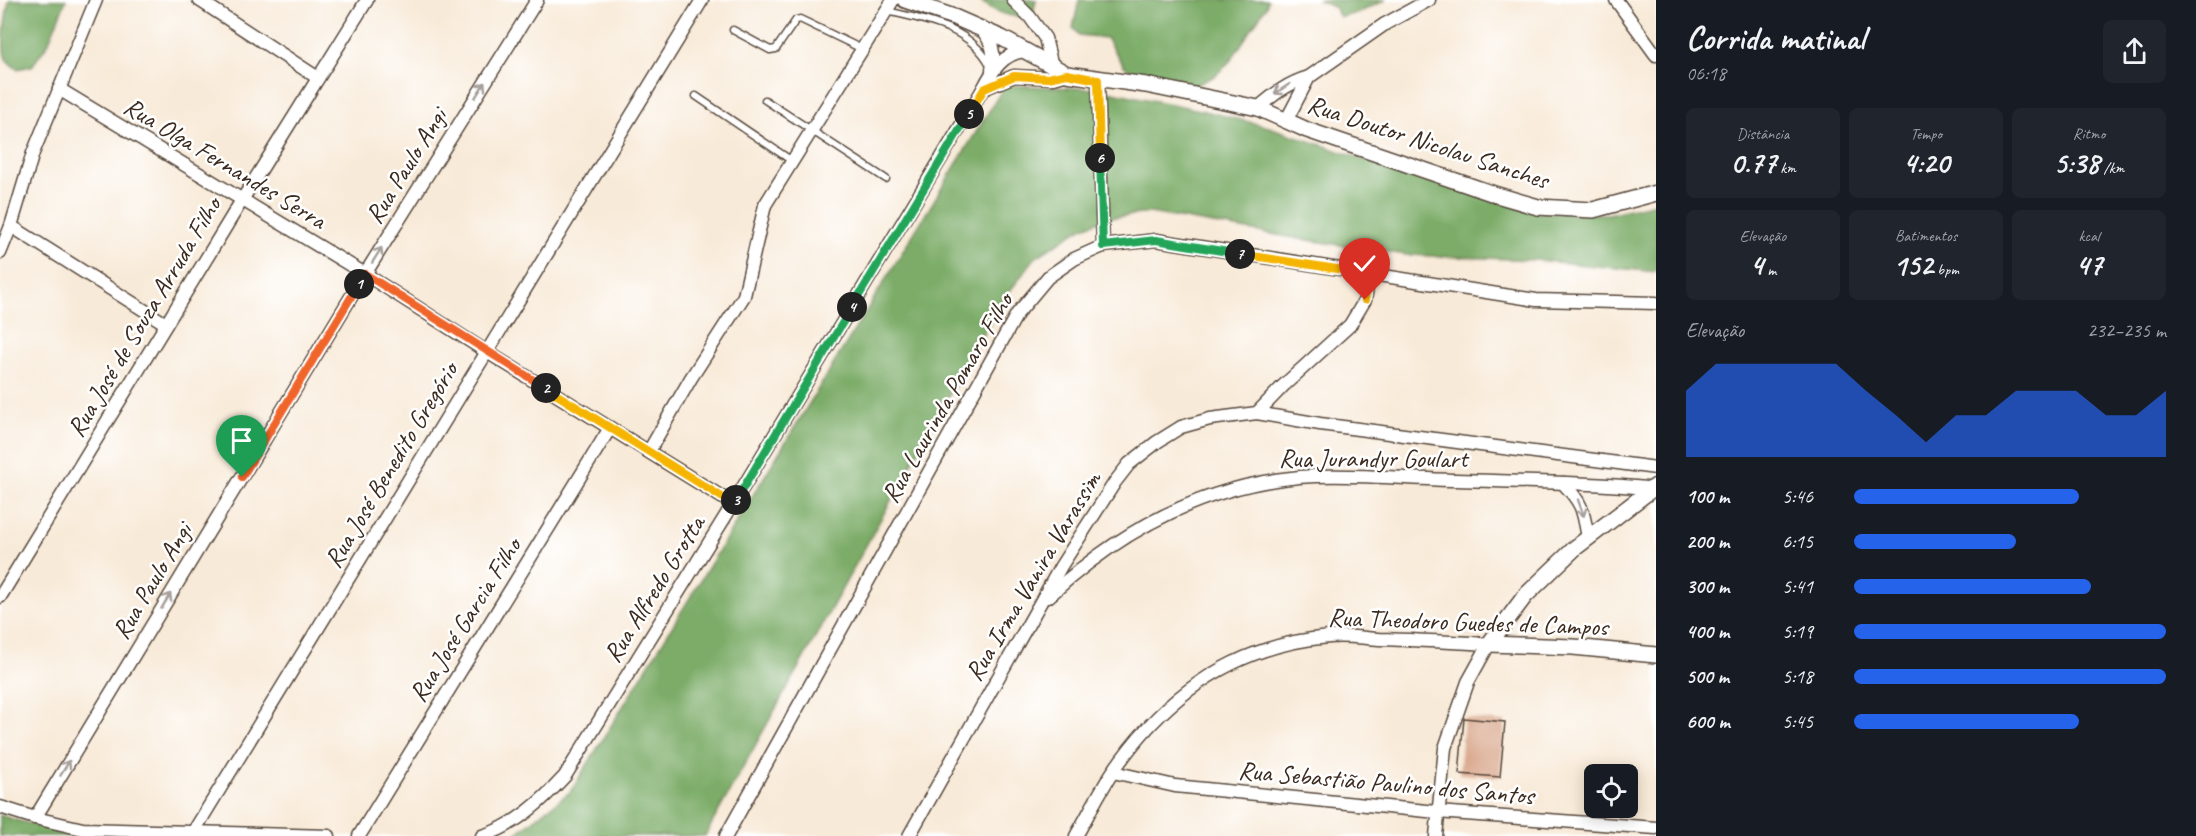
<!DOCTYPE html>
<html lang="pt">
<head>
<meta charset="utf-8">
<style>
	body { margin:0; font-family:Caveat,sans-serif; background:#20242c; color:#f1f3f6; height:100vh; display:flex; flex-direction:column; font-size:22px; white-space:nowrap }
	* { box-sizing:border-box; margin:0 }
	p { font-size:20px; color:#9ea1a6 }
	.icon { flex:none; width:33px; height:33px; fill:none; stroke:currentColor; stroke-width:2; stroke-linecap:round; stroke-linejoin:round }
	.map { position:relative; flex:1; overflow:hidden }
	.drawer { display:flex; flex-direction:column; background:#171b24; width:540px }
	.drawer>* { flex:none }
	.tools { position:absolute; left:1584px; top:764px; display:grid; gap:12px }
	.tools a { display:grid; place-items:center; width:54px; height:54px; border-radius:9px; background:#171b24; box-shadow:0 3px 15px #0003; font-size:30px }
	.pin { position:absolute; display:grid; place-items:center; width:51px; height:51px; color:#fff; margin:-62px -26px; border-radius:50% 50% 50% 0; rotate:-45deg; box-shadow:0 0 6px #0007 }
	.pin .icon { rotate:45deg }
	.km { position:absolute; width:30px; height:30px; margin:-15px; border-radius:50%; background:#222; color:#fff; font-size:16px; line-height:30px; text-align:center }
	.round { display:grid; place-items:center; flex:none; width:63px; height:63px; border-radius:9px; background:#20242c }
	.headline { display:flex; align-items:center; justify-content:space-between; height:102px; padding:0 30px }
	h1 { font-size:33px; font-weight:700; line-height:45px }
	.figures { display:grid; grid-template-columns:repeat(3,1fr); gap:9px; height:102px; padding:6px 30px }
	.figures div { display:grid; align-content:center; border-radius:9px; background:#20242c; text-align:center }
	.figures b { font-size:30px; font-weight:700 }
	.figures small { font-size:16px; font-weight:400 }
	.figures p { font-size:16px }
	.chart { height:168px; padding:12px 30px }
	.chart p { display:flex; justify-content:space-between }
	.chart svg { width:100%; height:108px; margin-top:6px; fill:#2563eb; opacity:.7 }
	ul { padding:0 30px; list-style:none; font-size:20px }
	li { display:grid; grid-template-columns:96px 72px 1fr; align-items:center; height:45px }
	li i { height:15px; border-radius:8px; background:#2563eb }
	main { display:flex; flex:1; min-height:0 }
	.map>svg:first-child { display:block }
	.forest { fill:#7bac67; stroke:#5b6b42; stroke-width:1.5 }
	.building { fill:#daaa90 }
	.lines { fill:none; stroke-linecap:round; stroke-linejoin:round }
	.service-casing { stroke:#57473a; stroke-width:9 }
	.minor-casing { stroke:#57473a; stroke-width:15 }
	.tertiary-casing { stroke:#57473a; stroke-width:18 }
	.service { stroke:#fff; stroke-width:6 }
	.minor { stroke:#fff; stroke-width:12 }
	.tertiary { stroke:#fff; stroke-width:15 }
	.oneway { stroke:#a79f9a }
	.split-1-casing { stroke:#fff; stroke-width:12 }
	.split-2-casing { stroke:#fff; stroke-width:12 }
	.split-3-casing { stroke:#fff; stroke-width:12 }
	.split-4-casing { stroke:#fff; stroke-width:12 }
	.split-5-casing { stroke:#fff; stroke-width:12 }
	.split-6-casing { stroke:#fff; stroke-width:12 }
	.split-7-casing { stroke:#fff; stroke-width:12 }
	.split-8-casing { stroke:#fff; stroke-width:12 }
	.split-1 { stroke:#f0652b; stroke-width:8 }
	.split-2 { stroke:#f0652b; stroke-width:8 }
	.split-3 { stroke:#f5b400; stroke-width:8 }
	.split-4 { stroke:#22a559; stroke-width:8 }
	.split-5 { stroke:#22a559; stroke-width:8 }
	.split-6 { stroke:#f5b400; stroke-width:8 }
	.split-7 { stroke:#22a559; stroke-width:8 }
	.split-8 { stroke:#f5b400; stroke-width:8 }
	.labels { text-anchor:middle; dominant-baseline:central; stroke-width:5; stroke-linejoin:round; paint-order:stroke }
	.street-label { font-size:26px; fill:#3b2a1e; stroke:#fff }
</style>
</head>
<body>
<main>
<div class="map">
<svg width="1656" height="836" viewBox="0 0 1656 836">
	<rect width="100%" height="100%" fill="#fff"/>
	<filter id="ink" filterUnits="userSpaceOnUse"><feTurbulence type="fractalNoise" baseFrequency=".0167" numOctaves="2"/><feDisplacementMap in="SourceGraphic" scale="12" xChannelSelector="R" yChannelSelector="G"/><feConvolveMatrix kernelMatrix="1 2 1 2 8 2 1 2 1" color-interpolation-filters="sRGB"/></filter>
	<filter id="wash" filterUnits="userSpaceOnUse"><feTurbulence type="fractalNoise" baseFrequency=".008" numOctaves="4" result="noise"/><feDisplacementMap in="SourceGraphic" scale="24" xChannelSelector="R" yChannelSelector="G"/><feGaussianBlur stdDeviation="1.35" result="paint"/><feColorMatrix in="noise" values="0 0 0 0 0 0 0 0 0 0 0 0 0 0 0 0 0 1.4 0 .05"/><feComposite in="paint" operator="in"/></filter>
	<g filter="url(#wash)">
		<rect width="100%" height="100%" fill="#f8ead8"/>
		<g class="forest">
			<path d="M9,0H66L48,44L32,66L17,69C13,66 9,63 6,59C0,46 6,15 9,0Z"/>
			<path d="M978,0H1036L1033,14C1012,21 996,12 978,0Z"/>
			<polygon points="1079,0 1268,0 1266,7 1231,60 1215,76 1190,88 1148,82 1124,66 1106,38 1079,35 1073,28"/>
			<polygon points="1318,0 1386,0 1358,13 1340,17 1335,8"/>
			<polygon points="1005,85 1098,89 1205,111 1269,127 1403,173 1538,212 1608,214 1656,203 1656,272 1535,260 1407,255 1294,238 1150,213 1107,218 1081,228 1035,258 1000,304 705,836 513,836 571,791"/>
			<path d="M0,815C59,836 124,834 187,836H0Z"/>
		</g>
		<g id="blocks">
			<polygon class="building" points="1464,718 1505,722 1500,777 1459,774"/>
		</g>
	</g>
	<g filter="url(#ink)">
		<use href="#blocks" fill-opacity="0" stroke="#57473a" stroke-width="1.5"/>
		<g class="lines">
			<defs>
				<g id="service">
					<path d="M887,11C925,20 970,27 990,65"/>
					<polyline points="733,30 770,50 776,49 796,20 800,19 862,49"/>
					<polyline points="696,96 792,161"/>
					<polyline points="765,100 886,179"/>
				</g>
				<g id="minor">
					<polyline points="199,0 318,78"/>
					<polyline points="1013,0 1030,17 1045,38 1052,66"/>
					<polyline points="1616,0 1656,55"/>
					<path d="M982,30C993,43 995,53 992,70"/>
					<polyline points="1098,79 1103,246"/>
					<polyline points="59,89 365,274 487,352 733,504"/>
					<polyline points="983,89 1014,76 1054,78 1067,74"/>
					<path d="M1258,108C1274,94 1288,83 1309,77L1385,24L1429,0"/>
					<polyline points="1286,121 1309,77"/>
					<polyline points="11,226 166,324"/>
					<polyline points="0,253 11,226 33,153 96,0"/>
					<polyline points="1257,413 1283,386 1350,325 1365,300 1369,275"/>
					<polyline points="649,451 691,378 744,296 765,205 893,0"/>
					<path d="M1563,483C1583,504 1583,510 1588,538"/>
					<polyline points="0,597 242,200 367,0"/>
					<path d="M1048,597C1124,527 1211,481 1315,476C1360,474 1411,479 1456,480C1523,482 1590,482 1656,489"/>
					<polyline points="1113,772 1175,786 1437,812 1656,828"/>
					<polyline points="0,807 35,818 83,829 329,836"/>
					<polyline points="35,818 365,274 537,0"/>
					<polyline points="194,831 702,0"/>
					<polyline points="359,836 610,428"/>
					<path d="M482,836C515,826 542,801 565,776L733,504L983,89C992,71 1003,53 1025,51"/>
					<polyline points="726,836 1017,314 1048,277 1074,259 1103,246 1156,240 1536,300 1656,303"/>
					<polyline points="909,836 1061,566 1115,482 1129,464 1157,442 1181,427 1210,419 1257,413 1320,424 1656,468"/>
					<path d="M1076,836C1088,815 1099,793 1112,773C1164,696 1235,645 1329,637C1345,635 1363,638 1379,639C1416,640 1452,642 1489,644L1468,682L1445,748L1436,836"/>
				</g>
				<g id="tertiary">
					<polyline points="905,0 954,17 1002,38 1067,74 1146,85 1258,108 1307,130 1497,195 1538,207 1593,210 1656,193"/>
					<polyline points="1489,644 1525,596 1575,548 1656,486"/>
					<polyline points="1489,644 1573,647 1656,655"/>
				</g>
			</defs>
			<use href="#service" class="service-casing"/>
			<use href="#minor" class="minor-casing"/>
			<use href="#tertiary" class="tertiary-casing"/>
			<use href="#service" class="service"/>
			<use href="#minor" class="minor"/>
			<use href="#tertiary" class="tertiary"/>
		</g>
		<defs><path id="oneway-shaft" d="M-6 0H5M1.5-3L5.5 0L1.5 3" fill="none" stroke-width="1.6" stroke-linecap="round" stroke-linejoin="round" transform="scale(1.5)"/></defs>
		<g class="oneway">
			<use href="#oneway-shaft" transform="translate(1282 89) rotate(147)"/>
			<use href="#oneway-shaft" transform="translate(480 90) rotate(-58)"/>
			<use href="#oneway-shaft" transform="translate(377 255) rotate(-58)"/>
			<use href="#oneway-shaft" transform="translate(1581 508) rotate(70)"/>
			<use href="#oneway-shaft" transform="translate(166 601) rotate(-59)"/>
			<use href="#oneway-shaft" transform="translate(65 768) rotate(-59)"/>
		</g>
	</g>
	<g class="lines" filter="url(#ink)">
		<defs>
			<polyline id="split-1" points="242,477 359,284"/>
			<polyline id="split-2" points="359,284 365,274 546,388"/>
			<polyline id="split-3" points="546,388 733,504 736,500"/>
			<polyline id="split-4" points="736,500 852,307"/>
			<polyline id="split-5" points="852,307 969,114"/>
			<polyline id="split-6" points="969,114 984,89 1014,76 1048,78 1067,74 1098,80 1100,158"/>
			<polyline id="split-7" points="1100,158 1103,246 1156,240 1240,254"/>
			<polyline id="split-8" points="1240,254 1369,274 1365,300"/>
		</defs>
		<use href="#split-1" class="split-1-casing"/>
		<use href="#split-2" class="split-2-casing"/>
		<use href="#split-3" class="split-3-casing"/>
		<use href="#split-4" class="split-4-casing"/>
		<use href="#split-5" class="split-5-casing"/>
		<use href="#split-6" class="split-6-casing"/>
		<use href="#split-7" class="split-7-casing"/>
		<use href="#split-8" class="split-8-casing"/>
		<use href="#split-1" class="split-1"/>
		<use href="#split-2" class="split-2"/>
		<use href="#split-3" class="split-3"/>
		<use href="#split-4" class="split-4"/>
		<use href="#split-5" class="split-5"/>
		<use href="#split-6" class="split-6"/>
		<use href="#split-7" class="split-7"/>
		<use href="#split-8" class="split-8"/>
	</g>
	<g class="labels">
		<g class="street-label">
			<text transform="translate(1428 142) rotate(18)">Rua Doutor Nicolau Sanches</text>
			<text transform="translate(225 163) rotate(31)">Rua Olga Fernandes Serra</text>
			<text transform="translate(406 166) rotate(-58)">Rua Paulo Angi</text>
			<text transform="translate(144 317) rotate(-59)">Rua José de Souza Arruda Filho</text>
			<text transform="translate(947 398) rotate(-60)">Rua Laurinda Pomaro Filho</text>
			<text x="1373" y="458">Rua Jurandyr Goulart</text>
			<text transform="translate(391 465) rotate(-59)">Rua José Benedito Gregório</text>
			<text transform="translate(1033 576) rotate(-59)">Rua Irma Vanira Varassim</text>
			<text transform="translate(152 581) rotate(-59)">Rua Paulo Angi</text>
			<text transform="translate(654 589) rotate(-58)">Rua Alfredo Grotta</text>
			<text transform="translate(465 620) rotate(-58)">Rua José Garcia Filho</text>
			<text transform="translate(1468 622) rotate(2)">Rua Theodoro Guedes de Campos</text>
			<text transform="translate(1386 783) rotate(5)">Rua Sebastião Paulino dos Santos</text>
		</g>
	</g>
</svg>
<div class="tools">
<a><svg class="icon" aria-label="locate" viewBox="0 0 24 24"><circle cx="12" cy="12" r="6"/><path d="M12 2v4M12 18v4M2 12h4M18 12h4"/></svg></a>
</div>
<div class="pin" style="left:242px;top:477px;background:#1e9e55"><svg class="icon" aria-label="arrive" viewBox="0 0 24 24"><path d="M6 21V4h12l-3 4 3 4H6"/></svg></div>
<div class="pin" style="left:1365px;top:300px;background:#d93025"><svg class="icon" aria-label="check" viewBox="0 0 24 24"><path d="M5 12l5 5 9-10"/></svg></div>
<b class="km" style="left:359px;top:284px">1</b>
<b class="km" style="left:546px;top:388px">2</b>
<b class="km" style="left:736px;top:500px">3</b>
<b class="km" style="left:852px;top:307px">4</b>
<b class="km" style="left:969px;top:114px">5</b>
<b class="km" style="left:1100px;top:158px">6</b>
<b class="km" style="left:1240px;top:254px">7</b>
</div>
<section class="drawer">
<div class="headline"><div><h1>Corrida matinal</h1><p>06:18</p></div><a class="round"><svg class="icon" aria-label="share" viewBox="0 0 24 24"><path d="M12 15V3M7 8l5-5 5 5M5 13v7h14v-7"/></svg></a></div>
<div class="figures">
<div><p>Distância</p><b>0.77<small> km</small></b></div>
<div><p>Tempo</p><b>4:20</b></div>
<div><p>Ritmo</p><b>5:38<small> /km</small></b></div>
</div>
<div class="figures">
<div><p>Elevação</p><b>4<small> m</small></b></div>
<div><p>Batimentos</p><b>152<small> bpm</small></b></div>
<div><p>kcal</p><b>47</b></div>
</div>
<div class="chart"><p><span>Elevação</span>232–235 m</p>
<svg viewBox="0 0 160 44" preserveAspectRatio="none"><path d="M0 44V17L10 6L20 6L30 6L40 6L50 6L60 17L70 27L80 38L90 27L100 27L110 17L120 17L130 17L140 27L150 27L160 17V44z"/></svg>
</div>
<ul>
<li><b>100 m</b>5:46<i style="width:72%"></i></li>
<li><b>200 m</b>6:15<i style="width:52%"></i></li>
<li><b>300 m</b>5:41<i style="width:76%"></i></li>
<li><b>400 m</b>5:19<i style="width:100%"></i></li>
<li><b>500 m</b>5:18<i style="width:100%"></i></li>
<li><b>600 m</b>5:45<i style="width:72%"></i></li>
</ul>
</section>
</main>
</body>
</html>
